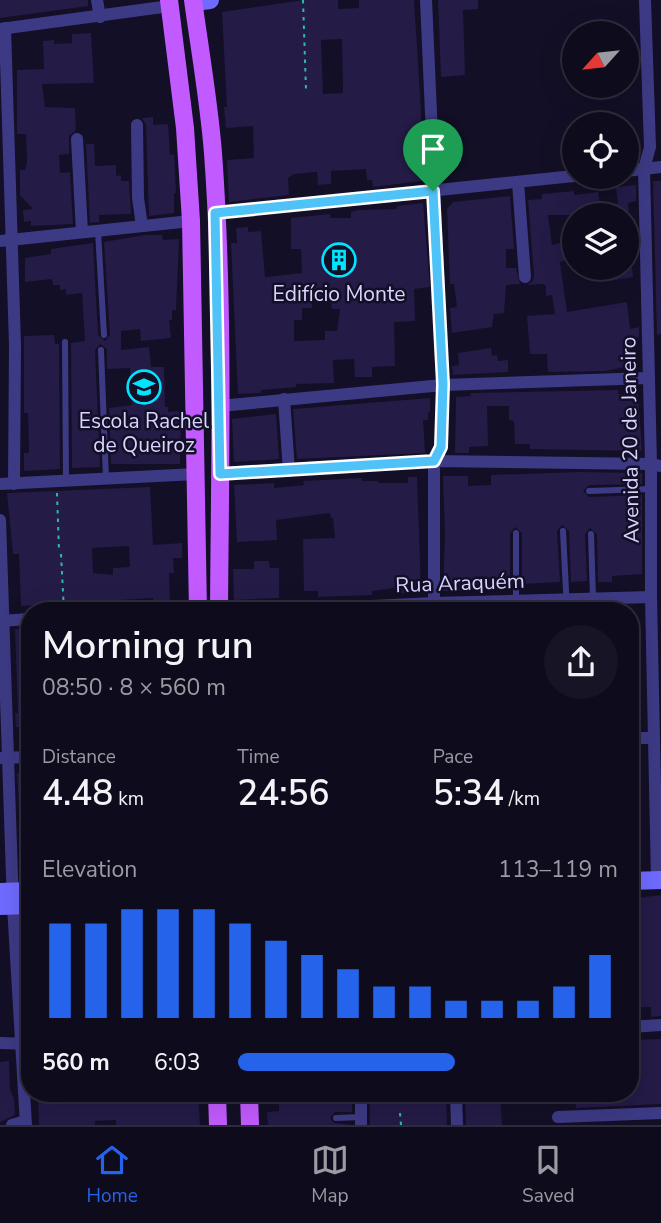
<!DOCTYPE html>
<html lang="en">
<head>
<meta charset="utf-8">
<style>
	body { margin:0; font-family:"Nunito Sans",sans-serif; background:#171425; color:#f1f3f6; height:100vh; display:flex; flex-direction:column; font-size:26px; white-space:nowrap }
	* { box-sizing:border-box; margin:0 }
	p { font-size:23px; color:#9b9ba3 }
	.icon { flex:none; width:38px; height:38px; fill:none; stroke:currentColor; stroke-width:2; stroke-linecap:round; stroke-linejoin:round }
	.map { position:relative; flex:1; overflow:hidden }
	.panel { position:absolute; left:21px; top:602px; width:618px; height:500px; display:flex; flex-direction:column; background:#0e0b1c; border-radius:28px; box-shadow:0 7px 28px #0002,0 0 0 2px #2e2b3b }
	.panel>* { flex:none }
	.needle { width:46px; rotate:243deg }
	.fabs { position:absolute; left:562px; top:21px; display:grid; gap:14px }
	.fabs a { display:grid; place-items:center; width:77px; height:77px; border-radius:50%; background:#0e0b1c; box-shadow:0 7px 28px #0002,0 0 0 2px #2e2b3b; font-size:35px }
	.pin { position:absolute; display:grid; place-items:center; width:60px; height:60px; color:#fff; margin:-72px -30px; border-radius:50% 50% 50% 0; rotate:-45deg; box-shadow:0 0 7px #0007 }
	.pin .icon { rotate:45deg }
	.round { display:grid; place-items:center; flex:none; width:74px; height:74px; border-radius:37px; background:#171425 }
	.head { display:flex; align-items:center; justify-content:space-between; height:119px; padding:0 21px }
	h1 { font-size:38px; font-weight:600; line-height:52px }
	.metrics { display:grid; grid-template-columns:repeat(3,1fr); gap:10px; height:119px; padding:7px 21px }
	.metrics div { display:grid; align-content:center }
	.metrics b { font-size:35px; font-weight:600 }
	.metrics small { font-size:19px; font-weight:400 }
	.metrics p { font-size:19px }
	.chart { height:196px; padding:14px 21px }
	.chart p { display:flex; justify-content:space-between }
	.chart svg { width:100%; height:126px; margin-top:7px; stroke:#2563eb; stroke-width:6 }
	ul { padding:0 21px; list-style:none; font-size:23px }
	li { display:grid; grid-template-columns:112px 84px 1fr; align-items:center; height:52px }
	li i { height:18px; border-radius:9px; background:#2563eb }
	.tab-bar { display:flex; justify-content:space-around; align-items:center; height:98px; border-top:2px solid #2e2b3b; background:#0e0b1c; font-size:19px; color:#9b9ba3 }
	.tab-bar a { display:grid; justify-items:center; gap:4px }
	.tab-bar .active { color:#2563eb }
	.map>svg:first-child { display:block }
	.building { fill:#241b47; fill-rule:evenodd }
	.lines { fill:none; stroke-linecap:round; stroke-linejoin:round }
	.path { stroke:#2fb8b0; stroke-width:2; stroke-dasharray:3.5 5; stroke-linecap:butt }
	.lane { stroke:#3d3a85; stroke-width:6 }
	.street { stroke:#3d3a85; stroke-width:12 }
	.secondary { stroke:#6f6bff; stroke-width:18 }
	.primary { stroke:#c25bff; stroke-width:18 }
	.route-casing { stroke:#fff; stroke-width:14 }
	.route { stroke:#4fc3f7; stroke-width:9 }
	.labels { text-anchor:middle; dominant-baseline:central; stroke-width:5; stroke-linejoin:round; paint-order:stroke }
	.poi-label { font-size:21px; fill:#d9d4ff; stroke:#130f26 }
	.street-label { font-size:21px; fill:#d9d4ff; stroke:#130f26 }
</style>
</head>
<body>
<div class="map">
<svg width="661" height="1125" viewBox="0 0 661 1125">
	<rect width="100%" height="100%" fill="#130f26"/>
	<g class="building">
		<polygon points="0,0 88,0 88,6 0,18"/>
		<path d="M304,0H338V9L359,8V0H414L421,111L422,181L373,187L372,180H367L366,169L331,171V184L318,185L317,172L294,174L288,178L289,195L229,202L227,160L254,158L253,126L226,128L224,107H227L222,12ZM342,39L343,93L323,94L321,40Z"/>
		<polygon points="438,0 478,0 478,9 463,10 465,75 441,77"/>
		<polygon points="91,33 94,83 42,84 45,107 75,108 76,130 69,136 69,154 59,155 60,173 70,172 73,224 31,226 31,221 24,222 23,210 33,209 20,195 20,170 25,170 27,162 26,134 17,134 17,70 44,69 43,41 54,40 54,44 72,43 72,34"/>
		<polygon points="153,117 153,125 168,124 170,155 174,154 176,193 174,193 174,213 149,216 146,125 142,118"/>
		<polygon points="86,144 94,144 95,166 116,165 116,176 121,175 121,181 129,181 131,214 99,215 99,222 90,223"/>
		<polygon points="653,181 661,181 661,334 657,335"/>
		<polygon points="636,185 636,201 628,203 629,215 548,215 552,245 569,241 572,259 560,262 567,312 627,302 630,329 639,327 639,337 632,338 636,370 625,370 625,367 606,371 548,372 547,354 530,354 527,316 555,314 552,295 546,296 546,286 543,284 527,285 533,281 534,276 528,200 542,199 542,194 574,191 574,195 598,192 600,206 618,204 616,187"/>
		<polygon points="510,196 514,249 506,249 506,268 516,268 520,284 506,285 504,313 494,314 492,327 452,333 450,308 457,307 454,284 450,284 447,209 453,202"/>
		<path d="M423,203L430,287L414,289L415,321L394,322L395,366L372,367V377H355L354,359L333,360L334,383L296,384V387L261,390V393L238,394L231,243H237L236,228L248,227V232L261,231L265,277L302,273L301,249H291V218L330,214V218H351V212L358,210L397,209V206ZM322,300L331,301L332,309H340L337,331H325V340L294,341V320H302V308H312V301Z"/>
		<polygon points="636,221 637,257 626,257 626,222"/>
		<polygon points="145,235 162,235 163,240 179,239 176,310 172,310 172,320 169,320 171,338 141,341 140,329 121,331 121,350 149,347 151,367 164,367 165,407 168,407 168,412 181,411 180,464 111,464 109,408 132,405 130,368 107,369 107,349 100,344 95,350 100,467 72,468 71,343 85,341 82,293 66,295 66,289 60,290 60,285 53,285 52,279 25,282 25,258 51,254 51,249 93,243 98,335 105,341 110,335 104,242"/>
		<polygon points="608,268 632,268 633,277 609,281"/>
		<polygon points="54,335 55,344 59,344 60,469 24,471 24,453 29,453 28,413 24,413 24,336"/>
		<polygon points="491,348 492,356 497,355 498,361 508,360 508,372 453,375 452,366 459,365 458,353"/>
		<polygon points="618,390 618,394 638,394 642,451 530,449 530,444 515,444 514,421 509,420 509,406 487,406 488,446 469,447 469,453 455,453 456,397 471,396 470,393"/>
		<polygon points="430,398 430,412 428,412 428,420 423,420 425,453 297,459 293,409"/>
		<polygon points="276,414 279,459 234,462 232,419"/>
		<polygon points="578,472 642,473 642,484 589,485 583,491 589,497 642,495 642,574 612,576 612,582 598,582 597,534 590,528 585,534 587,581 571,582 569,531 562,525 557,531 560,582 522,584 522,533 515,527 510,533 510,584 483,586 483,590 443,591 445,535 443,476 468,476 468,486 491,485 491,475"/>
		<polygon points="408,477 417,477 421,592 395,594 395,588 372,591 372,595 318,597 318,591 304,591 303,539 335,538 333,518 331,518 330,513 276,520 277,540 237,542 234,485 274,483 274,488 304,485 303,481 362,478 362,481 378,481 378,483 408,483"/>
		<path d="M150,487L153,545L182,543V558H173L174,573H169L170,602L153,603V598L21,606L19,554H13L7,493ZM129,546L130,567L113,568V575L93,573L92,548Z"/>
		<polygon points="254,561 269,561 270,568 279,568 279,598 234,600 233,569 254,569"/>
		<polygon points="630,619 638,619 639,699 630,699"/>
		<polygon points="30,628 30,745 23,745 21,727 16,727 15,713 18,713 15,629"/>
		<polygon points="30,772 30,861 22,861 17,773"/>
		<polygon points="661,895 661,1016 651,1017 651,1007 630,1007 630,899"/>
		<polygon points="661,1039 661,1104 576,1108 576,1094 630,1094 630,1040"/>
		<polygon points="9,1061 10,1089 14,1099 15,1115 0,1122 0,1062"/>
		<polygon points="38,1094 198,1094 200,1125 116,1125 116,1120 95,1121 95,1125 39,1125"/>
		<polygon points="279,1094 352,1094 352,1112 335,1112 330,1118 334,1123 352,1125 268,1125 267,1112 279,1111"/>
		<polygon points="370,1094 446,1094 447,1125 370,1125"/>
		<polygon points="465,1094 500,1094 502,1125 466,1125"/>
	</g>
	<g class="lines">
		<g class="path">
			<polyline points="303,0 306,90"/>
			<polyline points="57,493 59,551"/>
			<polyline points="61,554 64,611"/>
			<polyline points="400,1113 401,1125"/>
		</g>
		<g class="lane">
			<polyline points="98,231 104,335"/>
			<polyline points="65,342 66,481"/>
			<polyline points="101,350 106,479"/>
			<polyline points="589,491 651,489"/>
			<polyline points="563,531 567,611"/>
			<polyline points="591,534 593,598"/>
			<polyline points="516,601 516,533"/>
			<polyline points="336,1118 361,1117"/>
		</g>
		<g class="street">
			<polyline points="97,0 100,17"/>
			<polyline points="426,0 443,385 441,447 434,461 434,611"/>
			<polyline points="645,0 650,147 644,169 651,464 651,597 657,881"/>
			<polyline points="5,28 15,345 14,484"/>
			<polyline points="0,29 170,6"/>
			<polyline points="137,125 138,198 142,226"/>
			<polyline points="77,139 82,232"/>
			<polyline points="626,171 661,167"/>
			<polyline points="518,182 525,277"/>
			<polyline points="215,213 574,176"/>
			<polyline points="0,241 191,221"/>
			<polyline points="284,399 289,471"/>
			<polyline points="220,406 443,385 649,378"/>
			<polyline points="220,473 434,461 651,464 661,466"/>
			<polyline points="0,484 196,474"/>
			<polyline points="0,520 13,906 26,1125"/>
			<polyline points="270,611 434,603 651,597"/>
			<polyline points="0,621 30,619"/>
			<polyline points="630,738 653,738"/>
			<polyline points="0,758 30,757"/>
			<polyline points="630,1027 661,1025"/>
			<polyline points="0,1043 30,1044"/>
			<polyline points="361,1094 361,1125"/>
			<polyline points="456,1094 457,1125"/>
			<polyline points="558,1117 661,1113"/>
			<polyline points="12,1125 25,1121"/>
		</g>
		<g class="secondary">
			<polyline points="194,2 210,0"/>
			<polyline points="630,881 661,880"/>
			<polyline points="0,892 30,891"/>
			<polyline points="0,906 30,905"/>
		</g>
		<g class="primary">
			<polyline points="169,0 185,128 191,221 198,611"/>
			<path d="M193,0C200,51 209,102 213,153C224,303 220,460 219,611"/>
			<polyline points="217,1094 218,1125"/>
			<polyline points="249,1094 250,1125"/>
		</g>
	</g>
	<g class="lines">
		<defs>
			<polygon id="route" points="433,191 443,384 441,447 434,461 220,474 215,213"/>
		</defs>
		<use href="#route" class="route-casing"/>
		<use href="#route" class="route"/>
	</g>
	<defs>
		<symbol id="building-ring" viewBox="-11 -11 22 22"><circle r="9.5" fill="#130f26" stroke="#00e5ff" stroke-width="1.5"/><path d="M-4-6H4V6H1V3H-1V6H-4ZM-2.5-4.3h1.7v1.8h-1.7ZM.8-4.3h1.7v1.8H.8ZM-2.5-1h1.7V.8h-1.7ZM.8-1h1.7V.8H.8Z" fill="#00e5ff"/></symbol>
		<symbol id="school-ring" viewBox="-11 -11 22 22"><circle r="9.5" fill="#130f26" stroke="#00e5ff" stroke-width="1.5"/><path d="M0-5L7-2L0 1L-7-2ZM-4 1L0 2.5L4 1V4Q0 6-4 4Z" fill="#00e5ff"/></symbol>
	</defs>
	<g fill-rule="evenodd">
		<use href="#building-ring" x="320" y="241" width="38" height="38"/>
		<use href="#school-ring" x="125" y="368" width="38" height="38"/>
	</g>
	<g class="labels">
		<g class="poi-label">
			<text x="339" y="294">Edifício Monte</text>
			<text x="144" y="421">Escola Rachel<tspan x="144" dy="24">de Queiroz</tspan></text>
		</g>
		<g class="street-label">
			<text transform="translate(630 440) rotate(-91)">Avenida 20 de Janeiro</text>
			<text transform="translate(460 583) rotate(-2)">Rua Araquém</text>
		</g>
	</g>
</svg>
<div class="fabs">
<a><svg class="needle" viewBox="-14 -14 28 28"><path d="M0-13l5 13h-10z" fill="#e53935"/><path d="M0 13l5-13h-10z" fill="#9b9ba3"/></svg></a>
<a><svg class="icon" aria-label="locate" viewBox="0 0 24 24"><circle cx="12" cy="12" r="6"/><path d="M12 2v4M12 18v4M2 12h4M18 12h4"/></svg></a>
<a><svg class="icon" aria-label="layers" viewBox="0 0 24 24"><path d="M12 4l9 5-9 5-9-5zM3 14l9 5 9-5"/></svg></a>
</div>
<div class="pin" style="left:433px;top:191px;background:#1e9e55"><svg class="icon" aria-label="arrive" viewBox="0 0 24 24"><path d="M6 21V4h12l-3 4 3 4H6"/></svg></div>
<section class="panel">
<div class="head"><div><h1>Morning run</h1><p>08:50 · 8 × 560 m</p></div><a class="round"><svg class="icon" aria-label="share" viewBox="0 0 24 24"><path d="M12 15V3M7 8l5-5 5 5M5 13v7h14v-7"/></svg></a></div>
<div class="metrics">
<div><p>Distance</p><b>4.48<small> km</small></b></div>
<div><p>Time</p><b>24:56</b></div>
<div><p>Pace</p><b>5:34<small> /km</small></b></div>
</div>
<div class="chart"><p><span>Elevation</span>113–119 m</p>
<svg viewBox="0 0 160 44" preserveAspectRatio="none"><path d="M5 44V11M15 44V11M25 44V6M35 44V6M45 44V6M55 44V11M65 44V17M75 44V22M85 44V27M95 44V33M105 44V33M115 44V38M125 44V38M135 44V38M145 44V33M155 44V22"/></svg>
</div>
<ul>
<li><b>560 m</b>6:03<i style="width:57%"></i></li>
</ul>
</section>
</div>
<nav class="tab-bar">
<a class="active"><svg class="icon" aria-label="home" viewBox="0 0 24 24"><path d="M3 11l9-7 9 7M6 9v11h12V9"/></svg>Home</a>
<a><svg class="icon" aria-label="map" viewBox="0 0 24 24"><path d="M3 6l6-2 6 2 6-2v14l-6 2-6-2-6 2zM9 4v14M15 6v14"/></svg>Map</a>
<a><svg class="icon" aria-label="saved" viewBox="0 0 24 24"><path d="M7 4h10v16l-5-4-5 4z"/></svg>Saved</a>
</nav>
</body>
</html>
